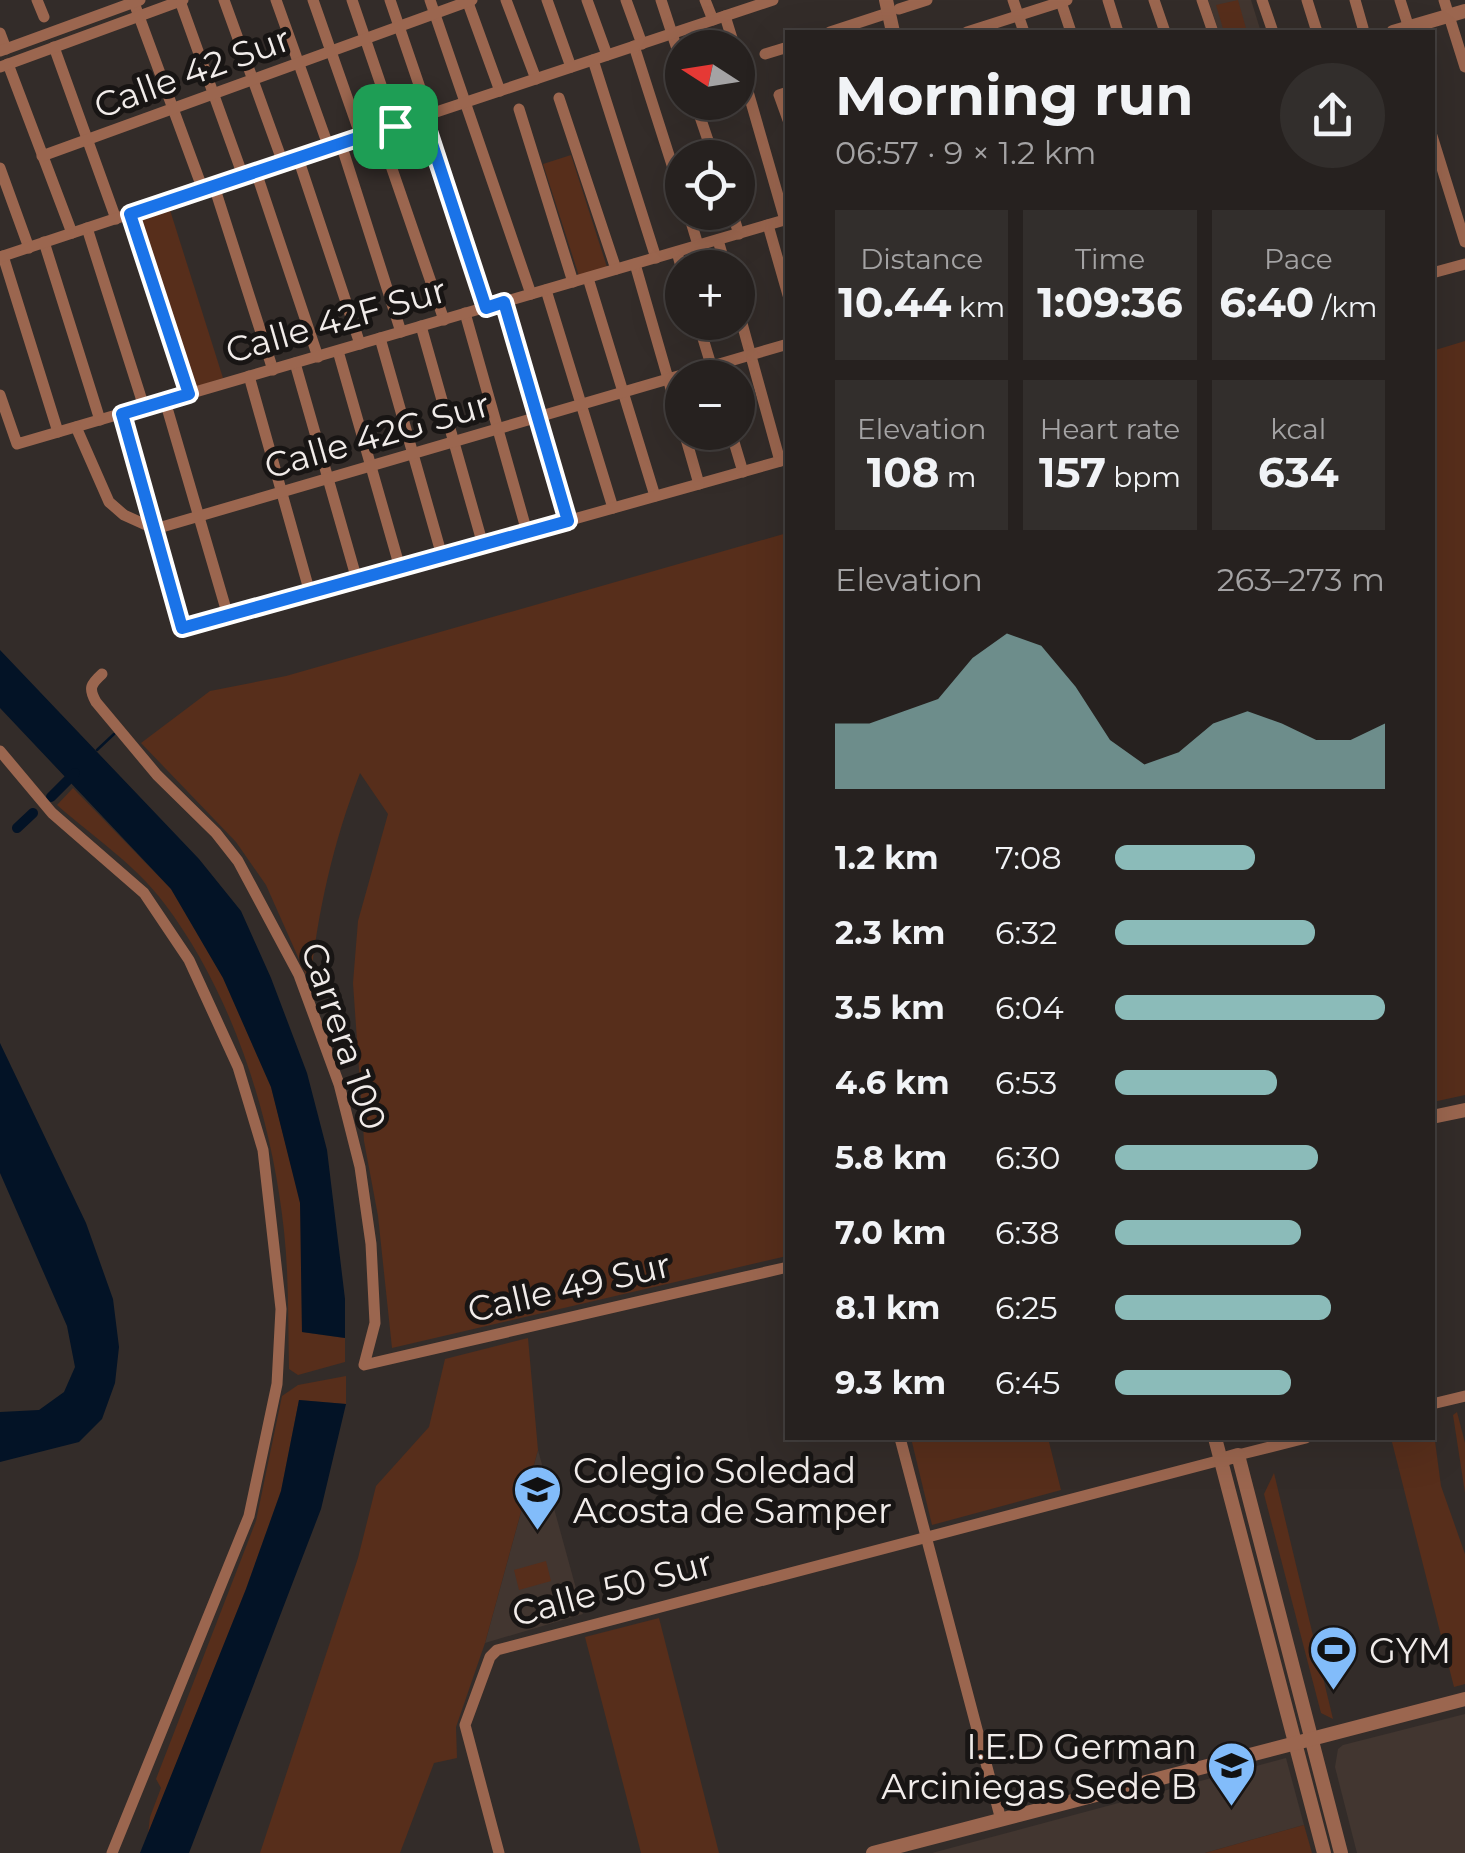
<!DOCTYPE html>
<html lang="en">
<head>
<meta charset="utf-8">
<style>
	body { margin:0; font-family:Montserrat,sans-serif; background:#322e2c; color:#f1f3f6; height:100vh; display:flex; flex-direction:column; font-size:38px; white-space:nowrap }
	* { box-sizing:border-box; margin:0 }
	p { font-size:32px; color:#a4a3a4 }
	.icon { flex:none; width:55px; height:55px; fill:none; stroke:currentColor; stroke-width:2; stroke-linecap:round; stroke-linejoin:round }
	.map { position:relative; flex:1; overflow:hidden }
	.sheet { position:absolute; left:785px; top:30px; width:650px; height:1410px; display:flex; flex-direction:column; background:#26211f; border-radius:0px; box-shadow:0 10px 40px #0002,0 0 0 2px #423e3d }
	.sheet>* { flex:none }
	.needle { width:65px; rotate:282deg }
	.buttons { position:absolute; left:665px; top:30px; display:grid; gap:20px }
	.buttons a { display:grid; place-items:center; width:90px; height:90px; border-radius:50%; background:#26211f; box-shadow:0 10px 40px #0002,0 0 0 2px #423e3d; font-size:50px }
	.pin { position:absolute; display:grid; place-items:center; width:85px; height:85px; color:#fff; margin:-42px; border-radius:20px; box-shadow:0 5px 15px #0006 }
	.round { display:grid; place-items:center; flex:none; width:105px; height:105px; border-radius:52px; background:#322e2c }
	.headline { display:flex; align-items:center; justify-content:space-between; height:170px; padding:0 50px }
	h1 { font-size:55px; font-weight:700; line-height:75px }
	.metrics { display:grid; grid-template-columns:repeat(3,1fr); gap:15px; height:170px; padding:10px 50px }
	.metrics div { display:grid; align-content:center; border-radius:0px; background:#322e2c; text-align:center }
	.metrics b { font-size:42px; font-weight:700 }
	.metrics small { font-size:28px; font-weight:400 }
	.metrics p { font-size:28px }
	.chart { height:280px; padding:20px 50px }
	.chart p { display:flex; justify-content:space-between }
	.chart svg { width:100%; height:180px; margin-top:10px; fill:#8bbbb9; opacity:.7 }
	ul { padding:0 50px; list-style:none; font-size:32px }
	li { display:grid; grid-template-columns:160px 120px 1fr; align-items:center; height:75px }
	li i { height:25px; border-radius:12px; background:#8bbbb9 }
	.map>svg:first-child { display:block }
	.built { fill:#423630 }
	.green { fill:#572e1b }
	.water { fill:#031326 }
	.lines { fill:none; stroke-linecap:round; stroke-linejoin:round }
	.stream { stroke:#031326; stroke-width:2.5 }
	.canal { stroke:#031326; stroke-width:10 }
	.minor { stroke:#9b664f; stroke-width:11 }
	.tertiary { stroke:#9b664f; stroke-width:14 }
	.route-casing { stroke:#fff; stroke-width:20 }
	.route { stroke:#1a73e8; stroke-width:12 }
	.labels { text-anchor:middle; dominant-baseline:central; stroke-width:10; stroke-linejoin:round; paint-order:stroke }
	.street-label { font-size:35px; fill:#f1ecea; stroke:#181514 }
	.poi-label { font-size:35px; fill:#f1ecea; stroke:#181514; text-anchor:start }
</style>
</head>
<body>
<div class="map">
<svg width="1465" height="1853" viewBox="0 0 1465 1853">
	<rect width="100%" height="100%" fill="#332c29"/>
	<g class="built">
		<polygon points="1208,0 1251,0 1261,32 1219,32"/>
		<polygon points="538,1450 583,1614 485,1643"/>
		<polygon points="1465,1714 1465,1853 1357,1853 1335,1767 1338,1749 1343,1745"/>
		<polygon points="1286,1758 1304,1825 1205,1853 932,1853"/>
	</g>
	<g class="green">
		<polygon points="1238,0 1247,32 1224,32 1216,5"/>
		<polygon points="571,155 607,267 579,276 543,164"/>
		<polygon points="170,210 223,378 190,389 136,221"/>
		<polygon points="1465,341 1465,1095 1433,1102 1432,351"/>
		<path d="M787,533V1256L392,1348L378,1216L364,1141L353,983L358,921L388,814L360,773C333,843 318,910 310,984L266,885L236,842L141,743L210,691L286,676Z"/>
		<path d="M73,788L171,889L223,978L271,1087L301,1203L302,1332L345,1338V1362L298,1375L289,1369C288,1323 289,1277 284,1231C272,1118 233,994 164,903C135,864 93,837 57,805Z"/>
		<polygon points="528,1338 538,1450 485,1643 456,1727 457,1758 434,1763 400,1853 260,1853 358,1558 376,1486 429,1427 445,1359"/>
		<polygon points="346,1376 346,1404 299,1400 281,1491 246,1589 148,1834 150,1817 161,1788 156,1779 256,1521 282,1396 298,1385"/>
		<polygon points="1457,1412 1465,1443 1465,1493 1453,1415"/>
		<polygon points="1433,1426 1441,1486 1465,1554 1465,1684 1454,1687 1391,1438 1432,1438"/>
		<polygon points="911,1438 1048,1438 1061,1490 932,1525"/>
		<polygon points="1274,1473 1333,1719 1321,1713 1264,1494"/>
		<polygon points="546,1561 551,1581 519,1590 514,1570"/>
		<polygon points="659,1618 719,1853 641,1853 585,1637"/>
		<polygon points="1304,1825 1312,1853 1205,1853"/>
	</g>
	<g class="water">
		<polygon points="0,650 199,859 241,911 271,978 307,1073 327,1150 345,1299 345,1338 302,1332 300,1203 271,1087 223,978 171,889 0,708"/>
		<polygon points="0,1043 86,1223 113,1299 119,1347 115,1383 102,1419 79,1442 0,1462 0,1412 39,1410 64,1392 75,1367 67,1326 0,1173"/>
		<polygon points="299,1400 346,1404 321,1509 189,1853 140,1853 246,1589 281,1491"/>
	</g>
	<g class="lines">
		<polyline class="stream" points="97,750 114,734"/>
		<g class="canal">
			<polyline points="51,797 75,773"/>
			<polyline points="17,828 33,813"/>
		</g>
		<g class="minor">
			<polyline points="37,0 44,17"/>
			<polyline points="133,0 203,190"/>
			<polyline points="224,0 283,163"/>
			<polyline points="276,0 329,148"/>
			<polyline points="313,0 361,137"/>
			<polyline points="352,0 395,126"/>
			<polyline points="390,0 429,114"/>
			<polyline points="430,0 531,294"/>
			<polyline points="467,0 500,91"/>
			<polyline points="506,0 536,79"/>
			<polyline points="547,0 571,67"/>
			<polyline points="587,0 607,55"/>
			<polyline points="626,0 642,44"/>
			<polyline points="661,0 682,64"/>
			<polyline points="705,0 713,20"/>
			<polyline points="1013,0 1024,32"/>
			<polyline points="1108,0 1118,32"/>
			<polyline points="1154,0 1165,32"/>
			<polyline points="1202,0 1213,32"/>
			<polyline points="1262,0 1273,32"/>
			<polyline points="1307,0 1317,32"/>
			<polyline points="1355,0 1363,28"/>
			<polyline points="1400,0 1409,28"/>
			<polyline points="1444,0 1465,67"/>
			<polyline points="180,1 243,176"/>
			<polyline points="1061,2 1071,32"/>
			<polyline points="899,9 927,0"/>
			<polyline points="725,16 735,48"/>
			<polyline points="830,32 888,13"/>
			<polyline points="967,32 1067,0"/>
			<polyline points="0,33 6,49"/>
			<polyline points="634,46 682,196"/>
			<polyline points="54,47 116,219"/>
			<polyline points="0,51 140,0"/>
			<polyline points="765,54 788,47"/>
			<polyline points="738,57 785,220"/>
			<polyline points="593,60 656,258"/>
			<polyline points="8,64 72,233"/>
			<polyline points="0,67 183,0"/>
			<polyline points="788,92 779,95 788,120"/>
			<polyline points="559,98 616,269"/>
			<polyline points="695,102 714,158"/>
			<polyline points="519,109 573,282"/>
			<polyline points="423,117 486,307"/>
			<polyline points="379,131 444,320"/>
			<polyline points="1432,136 1465,242"/>
			<polyline points="341,144 401,332"/>
			<polyline points="42,156 472,0"/>
			<polyline points="298,158 360,344"/>
			<polyline points="0,168 29,248"/>
			<polyline points="256,172 318,357"/>
			<polyline points="214,186 273,370"/>
			<polyline points="688,212 698,245"/>
			<polyline points="732,212 739,234"/>
			<polyline points="131,214 189,394"/>
			<polyline points="768,225 788,295"/>
			<polyline points="87,228 144,407"/>
			<polyline points="718,240 726,268"/>
			<polyline points="44,242 100,420"/>
			<polyline points="677,252 682,270"/>
			<polyline points="3,256 58,432"/>
			<polyline points="0,257 773,0"/>
			<polyline points="635,264 682,427"/>
			<polyline points="1432,273 1465,264"/>
			<polyline points="588,278 655,496"/>
			<polyline points="546,290 613,508"/>
			<polyline points="504,302 568,521"/>
			<polyline points="738,309 780,461"/>
			<polyline points="465,313 527,532"/>
			<polyline points="698,322 715,378"/>
			<polyline points="421,326 483,545"/>
			<polyline points="380,338 442,556"/>
			<polyline points="338,351 400,568"/>
			<polyline points="295,363 357,580"/>
			<polyline points="249,376 310,593"/>
			<polyline points="0,395 17,444 788,219"/>
			<polyline points="165,401 228,616"/>
			<polyline points="122,413 182,629 788,459"/>
			<polyline points="76,427 109,502 124,515 155,529 788,344"/>
			<polyline points="684,432 699,484"/>
			<polyline points="731,432 743,472"/>
			<path d="M102,674C91,684 88,688 96,702L157,775L216,833L238,861L299,975L339,1084L360,1167L371,1244L375,1323L364,1365L788,1267"/>
			<polyline points="0,751 52,813 144,893 189,960 238,1067 263,1150 281,1309 277,1384 249,1516 112,1853"/>
			<polyline points="1432,1404 1465,1396"/>
			<polyline points="900,1438 1001,1820"/>
			<polyline points="1238,1455 1306,1438"/>
			<polyline points="499,1853 465,1725 490,1657 497,1650 1221,1460"/>
		</g>
		<g class="tertiary">
			<polyline points="886,0 893,32"/>
			<polyline points="1393,32 1465,11"/>
			<polyline points="1432,1117 1465,1110"/>
			<polyline points="1215,1438 1324,1853"/>
			<polyline points="1221,1460 1238,1455 1341,1853"/>
			<polyline points="873,1853 1465,1699"/>
		</g>
	</g>
	<g class="lines">
		<defs>
			<polygon id="route" points="423,116 486,308 504,302 568,521 182,628 122,414 189,394 130,214"/>
		</defs>
		<use href="#route" class="route-casing"/>
		<use href="#route" class="route"/>
	</g>
	<defs>
		<symbol id="school-pin" viewBox="-11 -11 22 30"><path d="M0 17L-7.5 6A9.5 9.5 0 1 1 7.5 6Z" fill="#82bcfa" stroke="#181514"/><path d="M0-5L7-2L0 1L-7-2ZM-4 1L0 2.5L4 1V4Q0 6-4 4Z" fill="#111"/></symbol>
		<symbol id="stadium-pin" viewBox="-11 -11 22 30"><path d="M0 17L-7.5 6A9.5 9.5 0 1 1 7.5 6Z" fill="#82bcfa" stroke="#181514"/><path d="M0-5a6.5 5 0 1 0 0 10a6.5 5 0 1 0 0-10ZM-3.5-1.8h7v3.6h-7Z" fill="#111"/></symbol>
	</defs>
	<g fill-rule="evenodd">
		<use href="#school-pin" x="510" y="1462" width="55" height="75"/>
		<use href="#stadium-pin" x="1306" y="1622" width="55" height="75"/>
		<use href="#school-pin" x="1204" y="1738" width="55" height="75"/>
	</g>
	<g class="labels">
		<g class="street-label">
			<text transform="translate(192 72) rotate(-20)">Calle 42 Sur</text>
			<text transform="translate(336 320) rotate(-16)">Calle 42F Sur</text>
			<text transform="translate(377 435) rotate(-16)">Calle 42G Sur</text>
			<text transform="translate(344 1036) rotate(71)">Carrera 100</text>
			<text transform="translate(569 1287) rotate(-13)">Calle 49 Sur</text>
			<text transform="translate(612 1588) rotate(-15)">Calle 50 Sur</text>
		</g>
		<g class="poi-label">
			<text x="573" y="1470">Colegio Soledad<tspan x="573" dy="40">Acosta de Samper</tspan></text>
			<text x="1369" y="1650">GYM</text>
			<text x="1197" y="1746" text-anchor="end">I.E.D German<tspan x="1197" dy="40">Arciniegas Sede B</tspan></text>
		</g>
	</g>
</svg>
<div class="buttons">
<a><svg class="needle" viewBox="-14 -14 28 28"><path d="M0-13l5 13h-10z" fill="#e53935"/><path d="M0 13l5-13h-10z" fill="#a4a3a4"/></svg></a>
<a><svg class="icon" aria-label="locate" viewBox="0 0 24 24"><circle cx="12" cy="12" r="6"/><path d="M12 2v4M12 18v4M2 12h4M18 12h4"/></svg></a>
<a>+</a>
<a>−</a>
</div>
<div class="pin" style="left:395px;top:126px;background:#1e9e55"><svg class="icon" aria-label="arrive" viewBox="0 0 24 24"><path d="M6 21V4h12l-3 4 3 4H6"/></svg></div>
<section class="sheet">
<div class="headline"><div><h1>Morning run</h1><p>06:57 · 9 × 1.2 km</p></div><a class="round"><svg class="icon" aria-label="share" viewBox="0 0 24 24"><path d="M12 15V3M7 8l5-5 5 5M5 13v7h14v-7"/></svg></a></div>
<div class="metrics">
<div><p>Distance</p><b>10.44<small> km</small></b></div>
<div><p>Time</p><b>1:09:36</b></div>
<div><p>Pace</p><b>6:40<small> /km</small></b></div>
</div>
<div class="metrics">
<div><p>Elevation</p><b>108<small> m</small></b></div>
<div><p>Heart rate</p><b>157<small> bpm</small></b></div>
<div><p>kcal</p><b>634</b></div>
</div>
<div class="chart"><p><span>Elevation</span>263–273 m</p>
<svg viewBox="0 0 160 44" preserveAspectRatio="none"><path d="M0 44V28L10 28L20 25L30 22L40 12L50 6L60 9L70 19L80 32L90 38L100 35L110 28L120 25L130 28L140 32L150 32L160 28V44z"/></svg>
</div>
<ul>
<li><b>1.2 km</b>7:08<i style="width:52%"></i></li>
<li><b>2.3 km</b>6:32<i style="width:74%"></i></li>
<li><b>3.5 km</b>6:04<i style="width:100%"></i></li>
<li><b>4.6 km</b>6:53<i style="width:60%"></i></li>
<li><b>5.8 km</b>6:30<i style="width:75%"></i></li>
<li><b>7.0 km</b>6:38<i style="width:69%"></i></li>
<li><b>8.1 km</b>6:25<i style="width:80%"></i></li>
<li><b>9.3 km</b>6:45<i style="width:65%"></i></li>
</ul>
</section>
</div>
</body>
</html>
